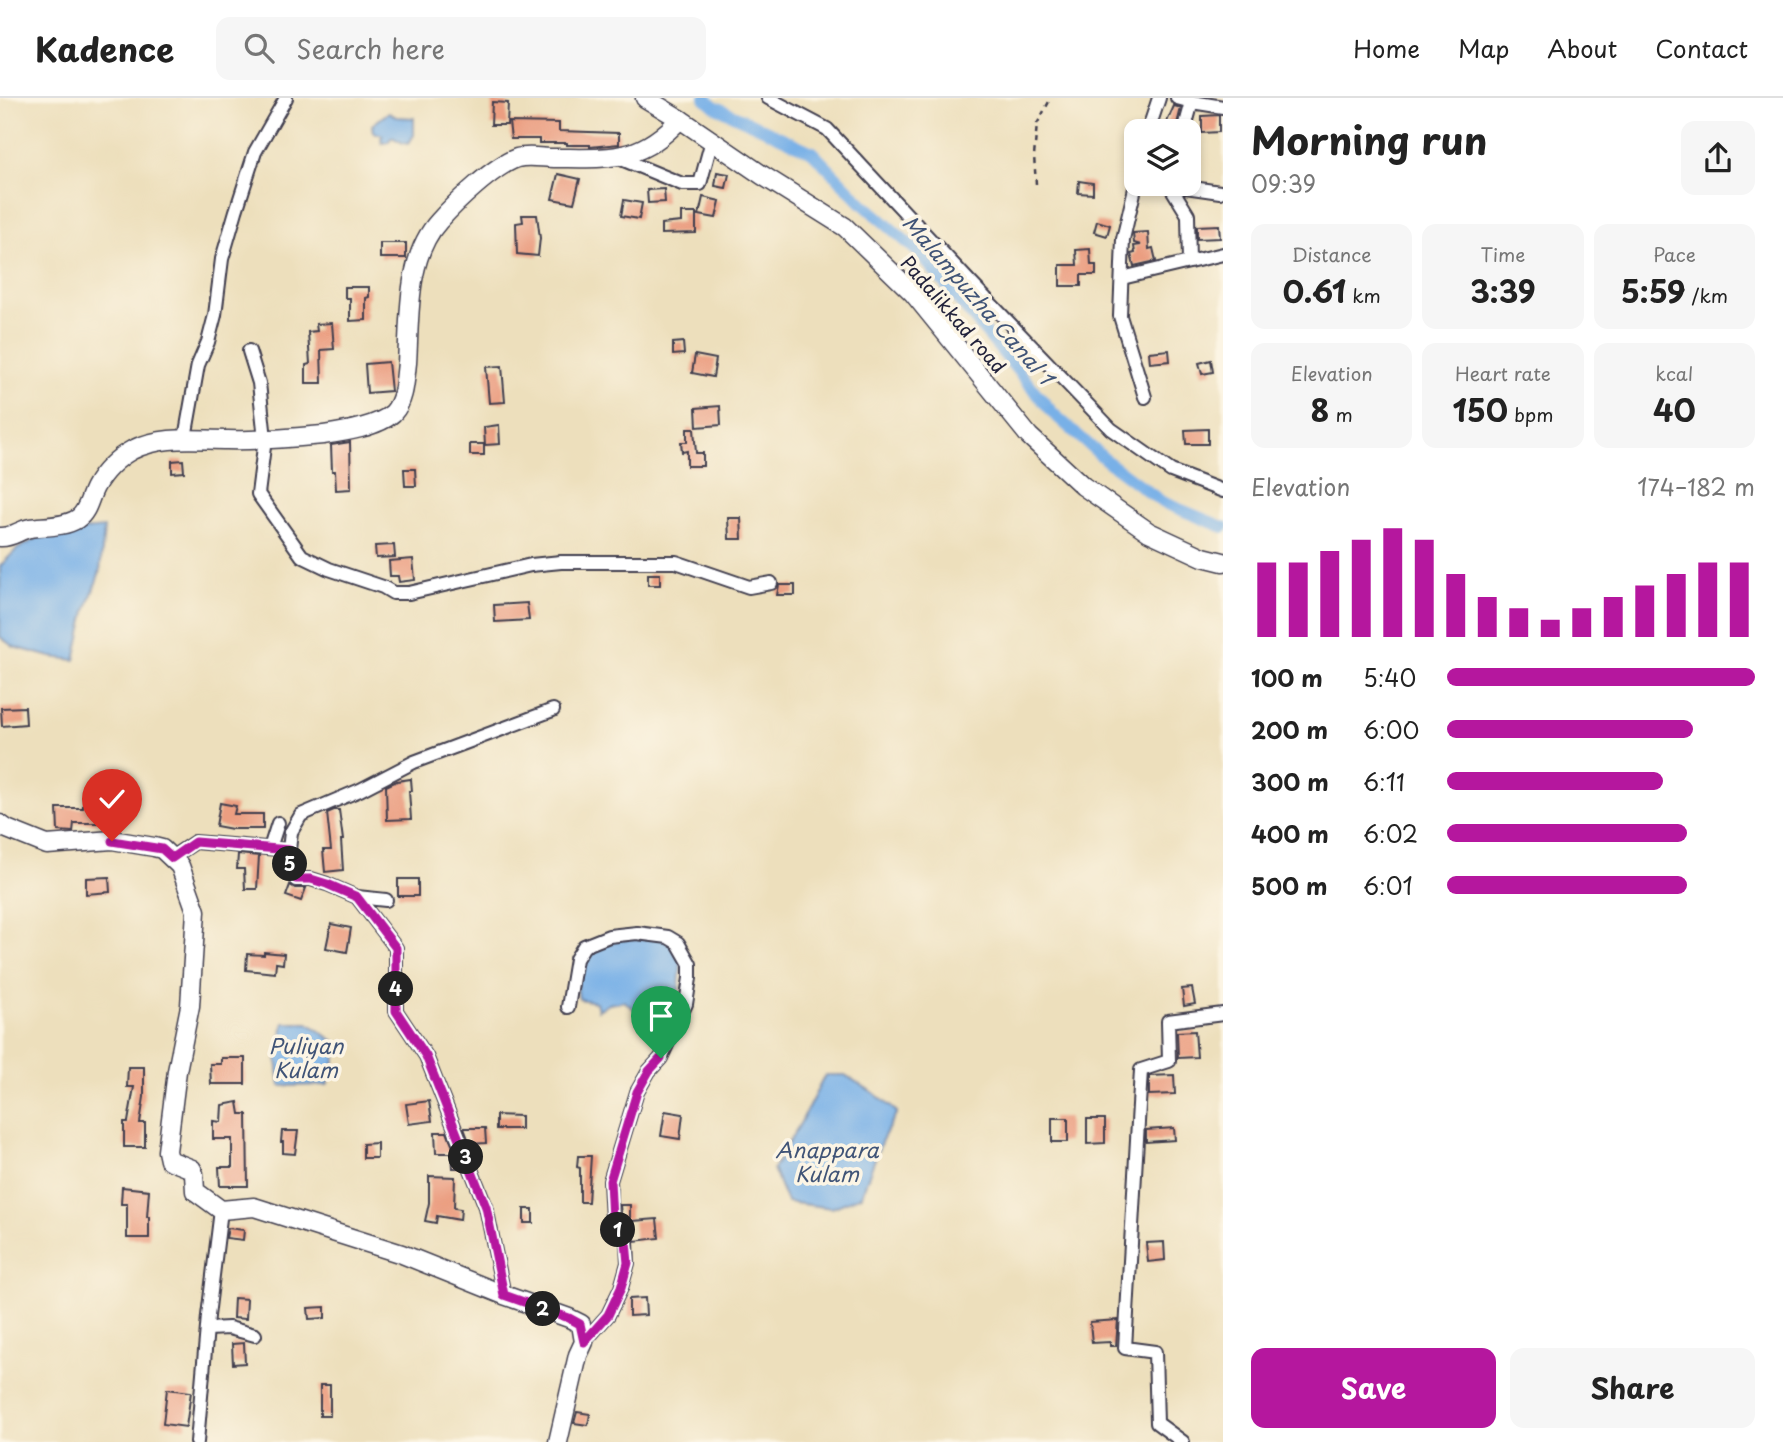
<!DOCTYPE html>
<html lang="en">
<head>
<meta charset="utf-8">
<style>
	body { margin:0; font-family:"Playpen Sans",sans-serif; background:#f6f6f6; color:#222; height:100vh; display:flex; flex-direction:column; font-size:26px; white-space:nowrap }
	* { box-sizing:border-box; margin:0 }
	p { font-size:23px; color:#767676 }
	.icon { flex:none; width:38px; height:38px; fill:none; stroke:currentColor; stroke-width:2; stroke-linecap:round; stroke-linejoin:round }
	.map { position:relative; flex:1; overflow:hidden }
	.details { display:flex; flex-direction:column; background:#fff; width:560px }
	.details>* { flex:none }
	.tools { position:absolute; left:1124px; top:21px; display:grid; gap:14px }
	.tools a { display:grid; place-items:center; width:77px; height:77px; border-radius:14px; background:#fff; box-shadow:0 4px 10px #0003; font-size:35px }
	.pin { position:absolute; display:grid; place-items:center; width:60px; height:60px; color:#fff; margin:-72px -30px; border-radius:50% 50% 50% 0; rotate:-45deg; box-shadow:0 0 7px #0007 }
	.pin .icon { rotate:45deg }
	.km { position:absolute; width:35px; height:35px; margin:-18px; border-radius:50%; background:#222; color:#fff; font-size:19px; line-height:35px; text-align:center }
	.round { display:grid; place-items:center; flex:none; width:74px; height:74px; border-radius:14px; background:#f6f6f6 }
	.headline { display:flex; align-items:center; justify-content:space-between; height:119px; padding:0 28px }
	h1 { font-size:38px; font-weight:700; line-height:52px }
	.figures { display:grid; grid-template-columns:repeat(3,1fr); gap:10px; height:119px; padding:7px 28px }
	.figures div { display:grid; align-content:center; border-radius:14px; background:#f6f6f6; text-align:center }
	.figures b { font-size:30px; font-weight:700 }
	.figures small { font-size:19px; font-weight:400 }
	.figures p { font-size:19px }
	.chart { height:196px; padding:14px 28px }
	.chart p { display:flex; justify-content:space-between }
	.chart svg { width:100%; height:126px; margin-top:7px; stroke:#b5179e; stroke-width:6 }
	.cta { display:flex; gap:14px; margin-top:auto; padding:14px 28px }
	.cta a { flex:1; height:80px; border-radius:14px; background:#b5179e; color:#fff; font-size:28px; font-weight:700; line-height:80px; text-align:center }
	.cta a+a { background:#f6f6f6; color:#222 }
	ul { padding:0 28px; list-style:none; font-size:23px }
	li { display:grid; grid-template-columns:112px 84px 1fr; align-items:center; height:52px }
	li i { height:18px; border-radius:9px; background:#b5179e }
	header { display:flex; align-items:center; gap:42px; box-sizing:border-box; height:98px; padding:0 35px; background:#fff; border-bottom:2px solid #e0e0e0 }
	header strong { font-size:33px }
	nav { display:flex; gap:38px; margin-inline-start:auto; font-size:24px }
	.search { width:490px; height:63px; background:#f6f6f6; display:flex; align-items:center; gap:18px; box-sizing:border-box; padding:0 24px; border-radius:14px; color:#767676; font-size:26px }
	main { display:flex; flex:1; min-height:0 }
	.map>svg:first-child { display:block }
	.water { fill:#78b0e7; stroke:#4d6991; stroke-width:2 }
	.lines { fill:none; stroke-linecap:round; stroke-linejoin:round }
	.canal { stroke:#78b0e7; stroke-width:12 }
	.building { fill:#eb9e81 }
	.street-casing { stroke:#403e4e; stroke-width:16 }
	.secondary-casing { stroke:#403e4e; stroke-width:21 }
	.path { stroke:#403e4e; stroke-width:2.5; stroke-dasharray:5 5; stroke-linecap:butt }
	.street { stroke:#fff; stroke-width:12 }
	.secondary { stroke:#fff; stroke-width:18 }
	.route-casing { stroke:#fff; stroke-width:14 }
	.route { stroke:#b5179e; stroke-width:9 }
	.labels { text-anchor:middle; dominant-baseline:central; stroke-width:7; stroke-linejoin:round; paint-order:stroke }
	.street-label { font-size:19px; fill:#22223b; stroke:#fcf5e5 }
	.water-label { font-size:21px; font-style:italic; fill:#405477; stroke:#fcf5e5 }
</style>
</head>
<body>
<header>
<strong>Kadence</strong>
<div class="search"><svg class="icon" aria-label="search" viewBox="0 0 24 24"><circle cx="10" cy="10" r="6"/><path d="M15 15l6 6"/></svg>Search here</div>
<nav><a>Home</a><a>Map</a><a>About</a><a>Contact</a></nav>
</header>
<main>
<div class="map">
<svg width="1223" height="1344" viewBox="0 0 1223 1344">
	<rect width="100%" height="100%" fill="#fcf5e5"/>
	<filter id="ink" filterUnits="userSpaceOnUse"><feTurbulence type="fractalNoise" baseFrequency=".0143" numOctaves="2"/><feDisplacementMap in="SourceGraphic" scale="14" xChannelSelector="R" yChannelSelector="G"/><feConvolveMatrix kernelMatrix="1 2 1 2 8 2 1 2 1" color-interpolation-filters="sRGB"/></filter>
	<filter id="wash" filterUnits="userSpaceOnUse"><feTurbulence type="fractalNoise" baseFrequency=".00686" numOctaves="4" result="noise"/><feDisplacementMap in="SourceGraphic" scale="28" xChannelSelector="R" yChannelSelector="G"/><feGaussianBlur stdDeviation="1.57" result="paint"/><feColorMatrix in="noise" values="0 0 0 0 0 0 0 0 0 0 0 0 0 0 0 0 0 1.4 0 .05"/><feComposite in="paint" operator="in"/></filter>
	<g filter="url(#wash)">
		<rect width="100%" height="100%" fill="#eddfbc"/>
		<g class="water">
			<polygon points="389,14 396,19 414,20 414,37 408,46 403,45 392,39 388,44 382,45 381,40 383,37 373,34 372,27"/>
			<polygon points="104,430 100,473 86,513 75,562 51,559 14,549 0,539 0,468 17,451 47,435 72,435 83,432"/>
			<path d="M672,840L681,865L678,901L667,941L657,942L643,918L624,903L609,906L598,912L596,904L579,901C575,884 580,868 585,851L619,842Z"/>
			<polygon points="284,925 308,925 338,946 335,963 327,987 280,988 277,961"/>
			<polygon points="825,977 845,977 874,995 897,1014 882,1042 861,1098 832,1110 787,1104 773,1071 801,1024"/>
		</g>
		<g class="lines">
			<polyline class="canal" points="705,0 714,8 812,54 862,105 919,155 1054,316 1107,363 1162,404 1223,429"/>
		</g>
		<g id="blocks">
			<g class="building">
				<polygon points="492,4 508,5 507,27 491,27"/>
				<polygon points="1174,8 1181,10 1176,30 1166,26"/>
				<polygon points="1219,17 1219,34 1202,35 1202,18"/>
				<polygon points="509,24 559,25 559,33 619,35 619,46 590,49 590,47 567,47 567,45 539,45 539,41 511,41"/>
				<polygon points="1188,58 1199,60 1195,82 1188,81"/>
				<polygon points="717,74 729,76 726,90 715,88"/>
				<polygon points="558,76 580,81 574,105 552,101"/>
				<polygon points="1079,83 1093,85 1093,96 1078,95"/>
				<polygon points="664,91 665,104 648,105 647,92"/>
				<polygon points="703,99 720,103 716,120 699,117"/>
				<polygon points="624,102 642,105 639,121 621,118"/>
				<polygon points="681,115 696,115 696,135 661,136 661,126 681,124"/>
				<polygon points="522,117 537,117 540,140 538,158 517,156 516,125 523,124"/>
				<polygon points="1097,123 1110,127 1107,138 1094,134"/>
				<polygon points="1219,127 1220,140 1197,141 1197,128"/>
				<polygon points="1148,134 1149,151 1153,150 1156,163 1134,168 1131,156 1135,155 1134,148 1141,147 1134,145 1133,135"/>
				<rect x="380" y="145" width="26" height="15"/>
				<polygon points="1090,151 1091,167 1096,167 1096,177 1081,177 1081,188 1060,188 1060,167 1077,167 1076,152"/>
				<polygon points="345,189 369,189 369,199 366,200 366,222 350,223 350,200 345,200"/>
				<polygon points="332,225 334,251 321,252 322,285 306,285 306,267 310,266 308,234 317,233 316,226"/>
				<polygon points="683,244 684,256 673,257 673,245"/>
				<polygon points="1169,252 1170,263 1150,265 1149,254"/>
				<polygon points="695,257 716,261 713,279 692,275"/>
				<polygon points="1211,262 1213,274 1202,276 1199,265"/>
				<polygon points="388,264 391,293 367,295 365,266"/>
				<polygon points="502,268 505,304 489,305 486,269"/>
				<polygon points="720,308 721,327 697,329 696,310"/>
				<polygon points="499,327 500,346 485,347 484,329"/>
				<polygon points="687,331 694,331 696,355 703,355 703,368 687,368 687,353 682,354 681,344 687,344"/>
				<polygon points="1208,331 1208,346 1186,346 1185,332"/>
				<polygon points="350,344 351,391 336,392 335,373 332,373 331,347"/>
				<rect x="470" y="346" width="14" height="11"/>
				<polygon points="183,362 184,374 172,375 172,363"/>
				<polygon points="404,371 415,371 416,388 405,388"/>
				<polygon points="728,420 741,420 742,441 729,441"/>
				<polygon points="394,447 395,459 376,460 375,448"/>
				<polygon points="413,461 415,482 399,484 398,478 390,478 389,463"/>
				<rect x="648" y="476" width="12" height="11"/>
				<polygon points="779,487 795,487 795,497 777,497"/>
				<polygon points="527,505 529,522 495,524 494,507"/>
				<polygon points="25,609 26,626 2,628 1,610"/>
				<polygon points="411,681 412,693 409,693 411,721 387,722 386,688 397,683"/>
				<polygon points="220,705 236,708 234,716 263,716 263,731 232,731 216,728"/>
				<polygon points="83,706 107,706 107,725 74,725 73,734 58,733 57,710 83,710"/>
				<polygon points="334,712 339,712 343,742 341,742 343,772 325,774 323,752 331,752 327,715"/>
				<polygon points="238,756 259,758 257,791 245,791 244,771 237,771"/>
				<polygon points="109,779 110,794 86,796 86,780"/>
				<rect x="398" y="781" width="20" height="17"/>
				<polygon points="290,787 295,790 306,790 301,803 286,798"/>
				<polygon points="331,826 351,830 347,854 326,850"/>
				<polygon points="264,854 284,856 283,866 276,865 275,875 246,872 247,856 264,857"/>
				<polygon points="1192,890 1195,906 1184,908 1182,891"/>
				<polygon points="1195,933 1197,959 1178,960 1177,934"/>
				<polygon points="221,960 245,960 245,986 211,986 210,966 221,966"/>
				<polygon points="128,969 144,969 144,999 140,1025 145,1025 145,1049 124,1049 124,1024 128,1024 134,989 127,989"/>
				<polygon points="1174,977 1175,996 1149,997 1149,978"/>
				<polygon points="429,1003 432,1023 409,1026 406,1006"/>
				<polygon points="238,1004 240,1016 247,1016 248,1088 220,1088 219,1069 232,1069 232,1041 213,1041 213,1023 221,1024 222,1007"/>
				<polygon points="665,1013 683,1016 680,1041 661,1038"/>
				<polygon points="496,1017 521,1018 521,1031 496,1031"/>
				<rect x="1052" y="1020" width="16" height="24"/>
				<polygon points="1087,1021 1105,1021 1105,1045 1087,1046"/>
				<polygon points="464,1030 485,1030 486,1045 470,1046"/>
				<polygon points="1174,1030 1175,1042 1146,1044 1146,1032"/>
				<polygon points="282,1033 298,1033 295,1056 283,1055 283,1044 281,1044"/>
				<polygon points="435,1034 447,1034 461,1070 453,1070 452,1055 436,1055"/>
				<polygon points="377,1045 377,1060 363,1060 363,1046"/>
				<polygon points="578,1058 591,1058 588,1104 580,1104 580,1070 577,1069"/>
				<polygon points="429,1078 455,1079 454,1110 461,1111 460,1122 437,1118 436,1125 425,1123 429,1105"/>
				<polygon points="122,1089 149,1092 147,1119 149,1119 149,1140 127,1140 127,1106 121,1106"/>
				<polygon points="620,1107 630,1107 630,1121 623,1121 621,1118"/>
				<rect x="524" y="1111" width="9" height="14"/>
				<polygon points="657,1121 659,1140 635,1143 633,1123"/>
				<polygon points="228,1130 244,1132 243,1142 226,1140"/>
				<polygon points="1164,1144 1165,1162 1148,1164 1146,1145"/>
				<polygon points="234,1200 247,1201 246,1221 233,1220"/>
				<polygon points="645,1200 646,1217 629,1218 629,1201"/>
				<polygon points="325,1209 325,1220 309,1221 308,1210"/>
				<polygon points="1118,1222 1116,1248 1110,1248 1110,1244 1092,1245 1090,1224"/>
				<polygon points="244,1245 245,1265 233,1266 232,1246"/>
				<rect x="320" y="1287" width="10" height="31"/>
				<polygon points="167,1291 191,1294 186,1329 163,1326"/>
				<polygon points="577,1314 590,1316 588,1327 574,1325"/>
			</g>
		</g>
	</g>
	<g filter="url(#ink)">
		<use href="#blocks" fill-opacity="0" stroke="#403e4e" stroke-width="2"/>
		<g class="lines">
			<defs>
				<g id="street">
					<polyline points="768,0 827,31 969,183 1111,331 1171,373 1223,393"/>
					<polyline points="1177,0 1192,4 1184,33"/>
					<polyline points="1192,4 1223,9"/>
					<polyline points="1148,33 1159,0"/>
					<polyline points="614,58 682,86 700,86 712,42"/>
					<polyline points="1136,86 1123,141 1120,218 1145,299"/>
					<polyline points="1165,86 1220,94"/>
					<polyline points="1169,86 1188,117 1189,164"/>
					<polyline points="1122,180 1223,156"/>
					<polyline points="249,253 259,285 265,341 258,396 302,458 329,471 383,489 393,495 409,495 531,467 561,464 676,464 749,489 771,485"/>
					<polyline points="185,340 198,267 208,244 215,217 222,161 236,113 255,54 286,0"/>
					<polyline points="270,750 278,725"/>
					<polyline points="171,760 195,744 289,752"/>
					<polyline points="357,799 386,802"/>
					<polyline points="568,909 576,861 584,848 609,838 637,835 668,839 678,845 690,866 690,880 686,906 661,960 649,973 637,994 610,1083 612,1121 627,1144 628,1165 621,1190 608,1217 584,1244"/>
					<polyline points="504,1197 486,1109 426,958 396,913 396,850 357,799 327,786 311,781 296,781 290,770 289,752 291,734 301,717 360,692 414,664 553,612"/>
					<polyline points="208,1231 229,1230 255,1237"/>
					<polyline points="197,1344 208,1218 221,1112"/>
					<polyline points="1183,1344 1157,1325 1155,1254 1125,1250 1141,972 1169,963 1168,923 1223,916"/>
				</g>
				<g id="secondary">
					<polyline points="645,0 680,21 762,77 845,129 913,195 1029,338 1083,388 1149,434 1203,459 1223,464"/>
					<path d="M0,439C12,440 19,432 30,430C45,428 64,429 77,421C88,414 89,400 95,389C103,374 117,360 132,352C162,337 195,342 227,342C259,343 291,340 323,337C343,334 378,329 393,315C405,302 405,281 407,265C410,219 406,159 439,123C456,104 494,68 517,60C528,57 543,60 554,60C609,60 640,65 680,21"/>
					<polyline points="0,726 7,731 47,747 112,742 154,749 162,751 180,768 196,813 190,908 177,973 167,1053 169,1062 192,1071 194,1076 195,1093 221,1112 254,1109 402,1156 504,1197 569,1220 581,1226 584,1244 578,1257 558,1344"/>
				</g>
			</defs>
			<use href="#street" class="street-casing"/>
			<use href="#secondary" class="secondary-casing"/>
			<polyline class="path" points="1036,86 1034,58 1037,26 1051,0"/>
			<use href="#street" class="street"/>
			<use href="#secondary" class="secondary"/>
		</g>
	</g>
	<g class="lines" filter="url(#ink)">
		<defs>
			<polyline id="route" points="112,743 162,751 172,760 195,744 289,752 290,770 296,781 311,781 327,786 357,799 396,850 396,913 426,958 486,1109 504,1197 569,1220 580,1226 584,1244 608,1217 621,1190 628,1165 626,1144 612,1121 610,1083 637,994 649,973 661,960"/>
		</defs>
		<use href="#route" class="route-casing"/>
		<use href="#route" class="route"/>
	</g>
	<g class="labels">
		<g class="street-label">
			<text transform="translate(954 216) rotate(49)">Padalikkad road</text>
		</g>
		<g class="water-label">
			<text transform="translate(979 201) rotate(49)">Malampuzha Canal 1</text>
			<text x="306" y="947">Puliyan<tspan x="306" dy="24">Kulam</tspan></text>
			<text x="827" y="1051">Anappara<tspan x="827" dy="24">Kulam</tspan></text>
		</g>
	</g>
</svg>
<div class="tools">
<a><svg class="icon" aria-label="layers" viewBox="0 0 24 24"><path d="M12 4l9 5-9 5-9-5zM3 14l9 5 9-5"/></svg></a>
</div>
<div class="pin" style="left:661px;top:960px;background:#1e9e55"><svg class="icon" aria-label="arrive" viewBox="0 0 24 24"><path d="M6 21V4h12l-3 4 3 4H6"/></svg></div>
<div class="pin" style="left:112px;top:743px;background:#d93025"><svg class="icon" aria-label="check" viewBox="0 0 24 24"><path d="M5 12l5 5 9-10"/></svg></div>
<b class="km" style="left:618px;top:1132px">1</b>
<b class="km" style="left:543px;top:1211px">2</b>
<b class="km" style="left:466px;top:1059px">3</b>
<b class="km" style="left:396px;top:891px">4</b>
<b class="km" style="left:290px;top:766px">5</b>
</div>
<section class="details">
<div class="headline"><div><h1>Morning run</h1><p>09:39</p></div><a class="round"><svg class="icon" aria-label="share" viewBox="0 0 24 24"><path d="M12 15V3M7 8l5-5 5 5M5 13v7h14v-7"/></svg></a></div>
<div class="figures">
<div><p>Distance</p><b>0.61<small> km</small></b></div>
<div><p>Time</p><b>3:39</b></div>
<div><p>Pace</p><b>5:59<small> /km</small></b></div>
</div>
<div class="figures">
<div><p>Elevation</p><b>8<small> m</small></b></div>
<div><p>Heart rate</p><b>150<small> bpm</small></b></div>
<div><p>kcal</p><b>40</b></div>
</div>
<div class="chart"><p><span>Elevation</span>174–182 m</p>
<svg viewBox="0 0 160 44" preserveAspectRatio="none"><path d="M5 44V18M15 44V18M25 44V14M35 44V10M45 44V6M55 44V10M65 44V22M75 44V30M85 44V34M95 44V38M105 44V34M115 44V30M125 44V26M135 44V22M145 44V18M155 44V18"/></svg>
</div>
<ul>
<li><b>100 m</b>5:40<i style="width:100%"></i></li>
<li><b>200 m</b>6:00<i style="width:80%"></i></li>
<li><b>300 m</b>6:11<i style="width:70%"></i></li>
<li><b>400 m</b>6:02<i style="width:78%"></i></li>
<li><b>500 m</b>6:01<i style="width:78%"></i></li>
</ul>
<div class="cta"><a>Save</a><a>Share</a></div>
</section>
</main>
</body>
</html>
